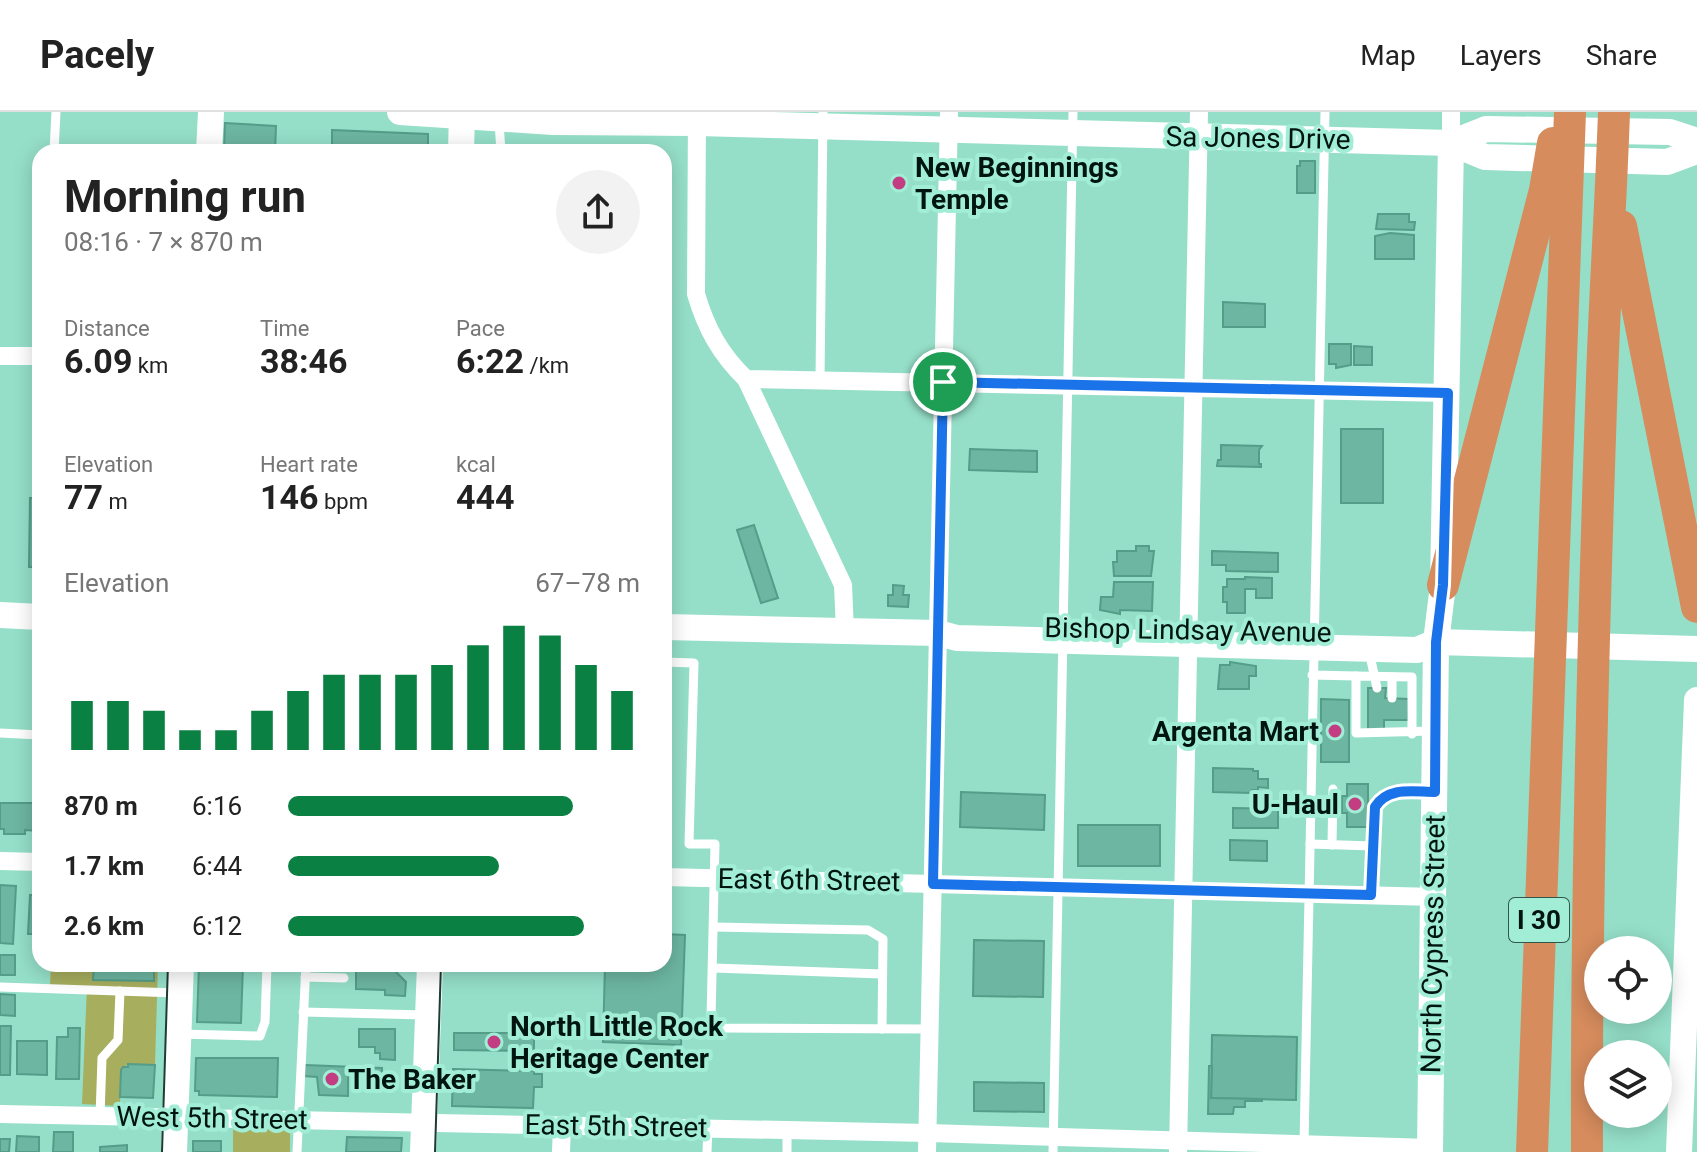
<!DOCTYPE html>
<html lang="en">
<head>
<meta charset="utf-8">
<style>
	body { margin:0; font-family:Roboto,sans-serif; background:#f2f2f2; color:#222; height:100vh; display:flex; flex-direction:column; font-size:30px; white-space:nowrap }
	* { box-sizing:border-box; margin:0 }
	p { font-size:26px; color:#767676 }
	.icon { flex:none; width:44px; height:44px; fill:none; stroke:currentColor; stroke-width:2; stroke-linecap:round; stroke-linejoin:round }
	.map { position:relative; flex:1; overflow:hidden }
	.panel { position:absolute; left:32px; top:32px; width:640px; height:828px; display:flex; flex-direction:column; background:#fff; border-radius:24px; box-shadow:0 4px 20px #0003 }
	.panel>* { flex:none }
	.tools { position:absolute; left:1584px; top:824px; display:grid; gap:16px }
	.tools a { display:grid; place-items:center; width:88px; height:88px; border-radius:50%; background:#fff; box-shadow:0 4px 20px #0003; font-size:40px }
	.pin { position:absolute; display:grid; place-items:center; width:68px; height:68px; color:#fff; margin:-34px; border:4px solid #fff; border-radius:50%; box-shadow:0 2px 8px #0007 }
	.round { display:grid; place-items:center; flex:none; width:84px; height:84px; border-radius:42px; background:#f2f2f2 }
	.overview { display:flex; align-items:center; justify-content:space-between; height:136px; padding:0 32px }
	h1 { font-size:44px; font-weight:700; line-height:60px }
	.stats { display:grid; grid-template-columns:repeat(3,1fr); gap:12px; height:136px; padding:8px 32px }
	.stats div { display:grid; align-content:center }
	.stats b { font-size:34px; font-weight:700 }
	.stats small { font-size:22px; font-weight:400 }
	.stats p { font-size:22px }
	.chart { height:224px; padding:16px 32px }
	.chart p { display:flex; justify-content:space-between }
	.chart svg { width:100%; height:144px; margin-top:8px; stroke:#0b8043; stroke-width:6 }
	ul { padding:0 32px; list-style:none; font-size:26px }
	li { display:grid; grid-template-columns:128px 96px 1fr; align-items:center; height:60px }
	li i { height:20px; border-radius:10px; background:#0b8043 }
	header { display:flex; align-items:center; gap:48px; box-sizing:border-box; height:112px; padding:0 40px; background:#fff; border-bottom:2px solid #e0e0e0 }
	header strong { font-size:38px }
	nav { display:flex; gap:44px; margin-inline-start:auto; font-size:28px }
	.map>svg:first-child { display:block }
	.green { fill:#a7ae5e }
	.building { fill:#6db6a1; stroke:#549d88; stroke-width:2 }
	.lines { fill:none; stroke-linecap:round; stroke-linejoin:round }
	.lane { stroke:#fff; stroke-width:9 }
	.street { stroke:#fff; stroke-width:18 }
	.secondary { stroke:#fff; stroke-width:26 }
	.highway { stroke:#d68c5d; stroke-width:32 }
	.tram { stroke:#1d3c33; stroke-width:2 }
	.route-casing { stroke:#fff; stroke-width:16 }
	.route { stroke:#1a73e8; stroke-width:10 }
	.poi-dot { fill:#c23d81; stroke:#a2edd5; stroke-width:3 }
	.labels { text-anchor:middle; dominant-baseline:central; stroke-width:8; stroke-linejoin:round; paint-order:stroke }
	.shield { fill:#a2edd5; stroke:#31564a; stroke-width:2 }
	.shield-label { font-size:26px; font-weight:bold; fill:#00150f }
	.street-label { font-size:28px; fill:#00150f; stroke:#a2edd5 }
	.poi-label { font-size:28px; font-weight:bold; fill:#00150f; stroke:#a2edd5; text-anchor:start }
</style>
</head>
<body>
<header>
<strong>Pacely</strong>
<nav><a>Map</a><a>Layers</a><a>Share</a></nav>
</header>
<div class="map">
<svg width="1697" height="1040" viewBox="0 0 1697 1040">
	<rect width="100%" height="100%" fill="#95dfc8"/>
	<g class="green">
		<polygon points="51,852 158,852 155,953 128,952 121,958 120,994 82,992 87,874 50,873"/>
		<polygon points="256,1013 286,1016 290,1019 290,1040 233,1040 233,1018 249,1018"/>
	</g>
	<g class="building">
		<polygon points="225,11 276,14 275,40 224,40"/>
		<polygon points="332,18 428,22 428,40 332,40"/>
		<polygon points="1300,49 1315,49 1315,81 1297,81 1297,54 1300,54"/>
		<polygon points="1378,102 1409,102 1409,110 1415,110 1414,118 1376,117"/>
		<polygon points="1390,121 1414,123 1414,147 1375,147 1375,124"/>
		<polygon points="1223,190 1265,192 1265,215 1223,215"/>
		<polygon points="1329,232 1351,232 1351,253 1336,256 1336,252 1329,252"/>
		<polygon points="1354,234 1372,235 1372,253 1354,253"/>
		<rect x="1341" y="317" width="42" height="74"/>
		<polygon points="1221,333 1262,334 1259,338 1259,352 1261,352 1261,355 1217,354 1218,348 1221,348"/>
		<polygon points="970,337 1037,339 1037,360 969,358"/>
		<polygon points="30,386 40,386 40,455 29,455"/>
		<polygon points="754,413 778,486 761,491 737,418"/>
		<polygon points="1136,434 1149,434 1149,439 1154,439 1151,464 1114,464 1113,450 1117,450 1117,439 1136,439"/>
		<polygon points="1212,439 1278,441 1278,460 1226,459 1226,453 1212,453"/>
		<polygon points="1245,465 1272,466 1272,486 1256,486 1256,477 1245,477 1245,501 1227,501 1227,490 1223,490 1223,475 1227,475 1227,467 1245,467"/>
		<polygon points="1114,470 1153,470 1152,499 1120,498 1120,502 1100,498 1101,485 1113,485"/>
		<polygon points="893,473 904,474 903,483 909,483 908,495 888,494 888,483 893,483"/>
		<polygon points="1230,550 1256,554 1256,564 1249,564 1249,577 1218,577 1220,553 1230,553"/>
		<polygon points="1368,576 1386,576 1385,586 1409,587 1408,608 1384,608 1384,617 1368,617"/>
		<polygon points="1321,587 1349,588 1349,650 1321,650"/>
		<polygon points="1213,656 1253,657 1253,659 1258,659 1258,667 1268,667 1268,676 1258,675 1258,678 1252,678 1252,681 1213,680"/>
		<polygon points="1347,672 1368,672 1368,715 1347,715 1347,701 1342,701 1342,684 1347,684"/>
		<polygon points="961,680 1045,683 1044,718 960,715"/>
		<polygon points="0,691 40,691 40,719 25,718 25,722 4,722 4,717 0,717"/>
		<polygon points="1233,696 1278,697 1278,716 1233,716"/>
		<rect x="1078" y="713" width="82" height="41"/>
		<polygon points="1230,728 1267,729 1267,749 1230,748"/>
		<polygon points="0,773 16,774 13,832 0,831"/>
		<polygon points="30,783 40,783 40,822 28,822"/>
		<polygon points="664,822 685,823 681,933 603,930 605,852 664,852"/>
		<polygon points="974,828 1044,829 1043,885 973,884"/>
		<rect x="0" y="843" width="15" height="20"/>
		<polygon points="94,852 154,852 154,869 93,868"/>
		<polygon points="199,852 243,852 241,911 197,910"/>
		<polygon points="356,852 396,852 396,860 406,870 405,884 385,883 385,878 356,877"/>
		<polygon points="0,882 15,883 15,904 0,903"/>
		<polygon points="0,914 11,914 10,963 0,963"/>
		<polygon points="68,916 80,916 79,967 56,967 57,925 68,925"/>
		<polygon points="359,917 395,917 395,948 380,947 380,941 375,941 375,935 359,935"/>
		<polygon points="454,921 534,921 534,939 454,938"/>
		<polygon points="1212,923 1297,925 1296,988 1211,986"/>
		<polygon points="17,929 47,929 47,963 17,962"/>
		<polygon points="196,946 278,946 277,985 199,983 199,979 195,979"/>
		<polygon points="128,952 155,953 153,986 120,985 121,958 123,955 128,955"/>
		<polygon points="305,953 382,956 382,970 365,970 365,960 348,960 348,984 319,983 317,965 304,964"/>
		<polygon points="1209,954 1212,954 1211,986 1262,987 1262,989 1245,989 1245,995 1234,995 1233,1002 1208,1002"/>
		<polygon points="453,957 534,959 534,962 542,962 542,975 534,975 533,996 452,994"/>
		<polygon points="974,970 1044,971 1044,1000 974,999"/>
		<polygon points="54,1020 73,1020 73,1040 53,1040"/>
		<polygon points="17,1024 39,1025 39,1040 16,1040"/>
		<polygon points="347,1025 402,1026 401,1040 346,1040"/>
		<polygon points="0,1027 10,1027 9,1040 0,1040"/>
		<rect x="193" y="1029" width="28" height="11"/>
		<polygon points="127,1033 127,1040 100,1040 100,1035"/>
	</g>
	<g class="lines">
		<g class="lane">
			<polyline points="499,10 501,40"/>
			<polyline points="54,40 56,0"/>
			<polyline points="820,268 823,0"/>
			<polyline points="1369,539 1377,576"/>
			<polyline points="664,550 694,551 689,732 715,732 711,906 722,916 930,917"/>
			<polyline points="1312,563 1356,564"/>
			<polyline points="1392,586 1392,565"/>
			<polyline points="0,621 40,623"/>
			<polyline points="1412,622 1412,565 1356,564 1356,621 1432,619"/>
			<polyline points="1310,732 1373,734"/>
			<polyline points="1332,733 1333,677"/>
			<path d="M1371,783L1375,695C1387,675 1411,680 1432,680"/>
			<polyline points="714,815 868,818 883,827 882,917"/>
			<polyline points="713,856 882,862"/>
			<polyline points="305,865 344,866"/>
			<polyline points="0,875 177,881"/>
			<polyline points="303,900 425,903"/>
			<polyline points="180,922 260,924 265,910 267,852"/>
			<polyline points="100,1004 102,946 118,928 120,879"/>
			<polyline points="1304,1032 1325,0"/>
			<polyline points="297,1040 306,852"/>
			<polyline points="707,1040 708,1016"/>
			<polyline points="787,1040 787,1018"/>
			<polyline points="1053,1040 1073,0"/>
		</g>
		<g class="street">
			<path d="M697,0L696,182C706,216 720,242 746,267L1448,281"/>
			<polyline points="1451,31 1451,0"/>
			<polyline points="0,244 40,244"/>
			<polyline points="746,267 843,473 845,519"/>
			<polyline points="0,749 40,750"/>
			<polyline points="664,765 1435,785"/>
			<polyline points="0,1002 928,1021 1430,1036"/>
			<polyline points="561,1040 562,1013"/>
			<polyline points="927,1040 949,0"/>
			<polyline points="1178,1040 1199,0"/>
		</g>
		<g class="secondary">
			<polyline points="400,0 553,10 697,11 1451,31 1485,45 1667,50 1697,39"/>
			<polyline points="1451,31 1486,17 1670,20 1697,29"/>
			<polyline points="209,40 211,0"/>
			<polyline points="461,40 462,0"/>
			<polyline points="0,503 40,505"/>
			<polyline points="664,515 938,521 957,526 1417,538 1436,530 1697,537"/>
			<polyline points="174,1040 181,852"/>
			<polyline points="423,1040 430,852"/>
			<polyline points="1430,1040 1436,530 1443,473 1451,31"/>
			<polyline points="1679,1040 1697,588"/>
		</g>
		<g class="highway">
			<polyline points="1621,114 1697,495"/>
			<polyline points="1443,473 1545,78 1553,31"/>
			<polyline points="1532,1040 1570,0"/>
			<path d="M1587,1040C1586,782 1593,524 1602,266C1605,177 1611,89 1614,0"/>
		</g>
		<g class="tram">
			<polyline points="162,1040 168,852"/>
			<polyline points="435,1040 441,852"/>
		</g>
	</g>
	<g class="lines">
		<defs>
			<path id="route" d="M943,270L1448,281L1443,473L1436,530L1435,680C1414,680 1388,674 1375,695L1371,783L933,772Z"/>
		</defs>
		<use href="#route" class="route-casing"/>
		<use href="#route" class="route"/>
	</g>
	<g class="poi-dot">
		<circle cx="899" cy="71" r="8"/>
		<circle cx="1335" cy="619" r="8"/>
		<circle cx="1355" cy="692" r="8"/>
		<circle cx="494" cy="930" r="8"/>
		<circle cx="332" cy="967" r="8"/>
	</g>
	<g class="labels">
		<rect class="shield" x="1509" y="786" width="60" height="44" rx="6"/>
		<g class="shield-label">
			<text x="1539" y="808">I 30</text>
		</g>
		<g class="street-label">
			<text transform="translate(1258 26) rotate(1)">Sa Jones Drive</text>
			<text transform="translate(1188 518) rotate(1)">Bishop Lindsay Avenue</text>
			<text transform="translate(809 768) rotate(1)">East 6th Street</text>
			<text transform="translate(1433 832) rotate(-89)">North Cypress Street</text>
			<text transform="translate(212 1006) rotate(1)">West 5th Street</text>
			<text transform="translate(616 1014) rotate(1)">East 5th Street</text>
		</g>
		<g class="poi-label">
			<text x="915" y="55">New Beginnings<tspan x="915" dy="32">Temple</tspan></text>
			<text x="1319" y="619" text-anchor="end">Argenta Mart</text>
			<text x="1339" y="692" text-anchor="end">U-Haul</text>
			<text x="510" y="914">North Little Rock<tspan x="510" dy="32">Heritage Center</tspan></text>
			<text x="348" y="967">The Baker</text>
		</g>
	</g>
</svg>
<div class="tools">
<a><svg class="icon" aria-label="locate" viewBox="0 0 24 24"><circle cx="12" cy="12" r="6"/><path d="M12 2v4M12 18v4M2 12h4M18 12h4"/></svg></a>
<a><svg class="icon" aria-label="layers" viewBox="0 0 24 24"><path d="M12 4l9 5-9 5-9-5zM3 14l9 5 9-5"/></svg></a>
</div>
<div class="pin" style="left:943px;top:270px;background:#1e9e55"><svg class="icon" aria-label="arrive" viewBox="0 0 24 24"><path d="M6 21V4h12l-3 4 3 4H6"/></svg></div>
<section class="panel">
<div class="overview"><div><h1>Morning run</h1><p>08:16 · 7 × 870 m</p></div><a class="round"><svg class="icon" aria-label="share" viewBox="0 0 24 24"><path d="M12 15V3M7 8l5-5 5 5M5 13v7h14v-7"/></svg></a></div>
<div class="stats">
<div><p>Distance</p><b>6.09<small> km</small></b></div>
<div><p>Time</p><b>38:46</b></div>
<div><p>Pace</p><b>6:22<small> /km</small></b></div>
</div>
<div class="stats">
<div><p>Elevation</p><b>77<small> m</small></b></div>
<div><p>Heart rate</p><b>146<small> bpm</small></b></div>
<div><p>kcal</p><b>444</b></div>
</div>
<div class="chart"><p><span>Elevation</span>67–78 m</p>
<svg viewBox="0 0 160 44" preserveAspectRatio="none"><path d="M5 44V29M15 44V29M25 44V32M35 44V38M45 44V38M55 44V32M65 44V26M75 44V21M85 44V21M95 44V21M105 44V18M115 44V12M125 44V6M135 44V9M145 44V18M155 44V26"/></svg>
</div>
<ul>
<li><b>870 m</b>6:16<i style="width:81%"></i></li>
<li><b>1.7 km</b>6:44<i style="width:60%"></i></li>
<li><b>2.6 km</b>6:12<i style="width:84%"></i></li>
</ul>
</section>
</div>
</body>
</html>
